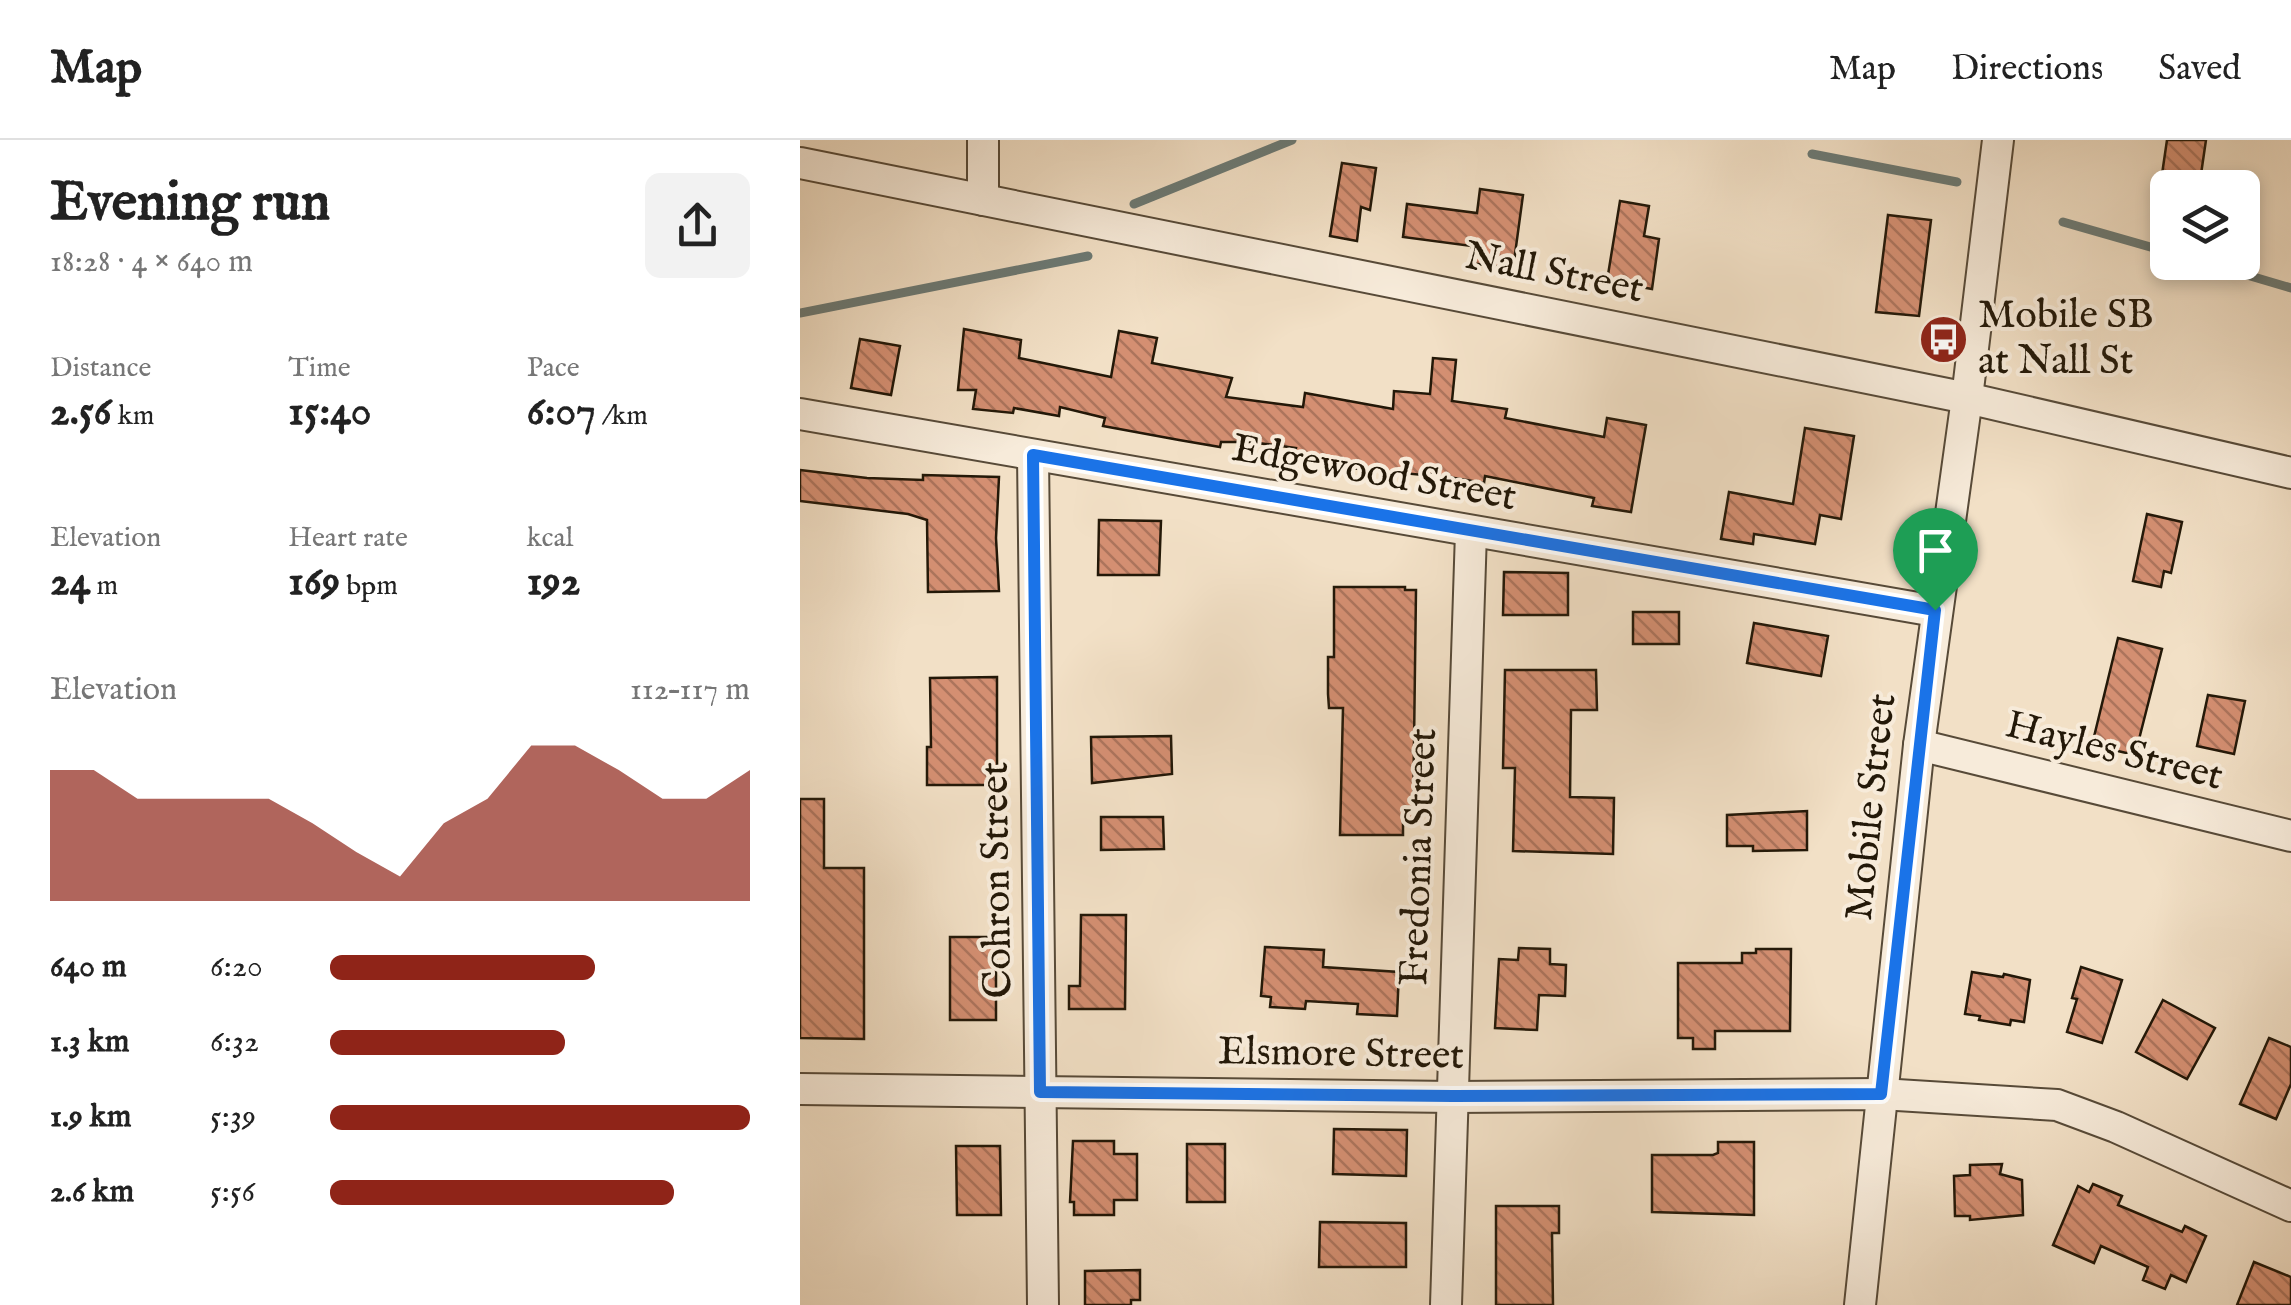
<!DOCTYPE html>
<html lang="en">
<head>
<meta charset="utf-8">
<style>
	body { margin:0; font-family:"IM FELL English",serif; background:#f2f2f2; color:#222; height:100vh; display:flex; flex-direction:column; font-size:38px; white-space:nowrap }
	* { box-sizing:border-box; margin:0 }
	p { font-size:32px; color:#767676 }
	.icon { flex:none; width:55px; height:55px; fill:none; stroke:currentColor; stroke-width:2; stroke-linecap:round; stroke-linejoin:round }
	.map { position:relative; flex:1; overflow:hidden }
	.side { display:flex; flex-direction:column; background:#fff; width:800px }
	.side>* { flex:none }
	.fabs { position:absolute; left:1350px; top:30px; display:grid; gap:20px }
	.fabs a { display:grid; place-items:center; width:110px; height:110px; border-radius:15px; background:#fff; box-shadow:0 5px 15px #0003; font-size:50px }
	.pin { position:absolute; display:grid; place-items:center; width:85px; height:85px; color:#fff; margin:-102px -42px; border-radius:50% 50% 50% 0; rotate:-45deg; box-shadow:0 0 10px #0007 }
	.pin .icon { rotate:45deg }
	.round { display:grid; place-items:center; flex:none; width:105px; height:105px; border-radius:15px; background:#f2f2f2 }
	.overview { display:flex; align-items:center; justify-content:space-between; height:170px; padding:0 50px }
	h1 { font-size:55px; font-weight:700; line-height:75px }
	.stats { display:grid; grid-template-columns:repeat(3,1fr); gap:15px; height:170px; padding:10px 50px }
	.stats div { display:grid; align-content:center }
	.stats b { font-size:42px; font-weight:700 }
	.stats small { font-size:28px; font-weight:400 }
	.stats p { font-size:28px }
	.chart { height:280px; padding:20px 50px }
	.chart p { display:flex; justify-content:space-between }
	.chart svg { width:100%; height:180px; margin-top:10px; fill:#8f2418; opacity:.7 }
	ul { padding:0 50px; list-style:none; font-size:32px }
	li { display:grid; grid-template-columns:160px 120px 1fr; align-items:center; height:75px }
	li i { height:25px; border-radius:12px; background:#8f2418 }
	header { display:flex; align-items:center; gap:60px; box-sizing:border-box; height:140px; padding:0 50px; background:#fff; border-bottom:2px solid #e0e0e0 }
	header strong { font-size:48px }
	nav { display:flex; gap:55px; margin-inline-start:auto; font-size:35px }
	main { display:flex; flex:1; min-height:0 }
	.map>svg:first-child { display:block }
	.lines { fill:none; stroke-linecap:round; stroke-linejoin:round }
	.stream { stroke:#6c7a75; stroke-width:9 }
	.building { fill:url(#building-back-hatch); stroke:#231808; stroke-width:2.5 }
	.minor-casing { stroke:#574a38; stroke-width:34 }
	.minor { stroke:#f7ebda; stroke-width:30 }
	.route-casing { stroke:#fff; stroke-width:20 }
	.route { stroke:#1a73e8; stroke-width:12 }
	.labels { text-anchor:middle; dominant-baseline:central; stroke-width:8; stroke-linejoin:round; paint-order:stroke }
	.street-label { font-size:40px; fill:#231808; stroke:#f7ebda }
	.poi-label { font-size:40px; fill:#231808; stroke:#f7ebda; text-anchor:start }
</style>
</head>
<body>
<header>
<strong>Map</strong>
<nav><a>Map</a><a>Directions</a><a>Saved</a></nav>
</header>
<main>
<section class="side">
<div class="overview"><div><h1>Evening run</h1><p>18:28 · 4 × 640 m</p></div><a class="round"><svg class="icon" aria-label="share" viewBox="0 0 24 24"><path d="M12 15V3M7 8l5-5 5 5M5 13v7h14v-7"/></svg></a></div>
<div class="stats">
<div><p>Distance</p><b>2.56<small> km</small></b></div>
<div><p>Time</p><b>15:40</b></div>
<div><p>Pace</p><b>6:07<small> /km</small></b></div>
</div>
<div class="stats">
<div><p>Elevation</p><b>24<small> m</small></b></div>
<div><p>Heart rate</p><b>169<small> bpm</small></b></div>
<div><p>kcal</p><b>192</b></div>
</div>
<div class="chart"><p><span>Elevation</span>112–117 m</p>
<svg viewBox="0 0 160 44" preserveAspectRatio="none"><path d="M0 44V12L10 12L20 19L30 19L40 19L50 19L60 25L70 32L80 38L90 25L100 19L110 6L120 6L130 12L140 19L150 19L160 12V44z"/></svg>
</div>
<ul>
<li><b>640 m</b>6:20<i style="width:63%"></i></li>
<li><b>1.3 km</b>6:32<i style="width:56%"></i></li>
<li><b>1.9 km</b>5:39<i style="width:100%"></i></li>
<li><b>2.6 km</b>5:56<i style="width:82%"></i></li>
</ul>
</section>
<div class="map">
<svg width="1491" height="1165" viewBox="0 0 1491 1165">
	<defs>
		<pattern id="building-back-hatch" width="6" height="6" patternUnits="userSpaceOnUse" patternTransform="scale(2.5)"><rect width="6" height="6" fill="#d48f72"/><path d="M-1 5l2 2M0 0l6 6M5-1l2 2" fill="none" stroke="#ac745c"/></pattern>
	</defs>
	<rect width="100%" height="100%" fill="#f2e0c6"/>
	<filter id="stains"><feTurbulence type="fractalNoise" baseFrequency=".002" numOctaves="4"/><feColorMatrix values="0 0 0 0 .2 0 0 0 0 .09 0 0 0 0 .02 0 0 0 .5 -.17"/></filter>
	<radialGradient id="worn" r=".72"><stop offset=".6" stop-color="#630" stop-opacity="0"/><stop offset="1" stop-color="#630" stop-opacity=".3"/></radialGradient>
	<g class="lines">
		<g class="stream">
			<polyline points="1012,14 1157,42"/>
			<polyline points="334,64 492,0"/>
			<polyline points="1263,82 1368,112"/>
			<polyline points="1403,122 1491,148"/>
			<polyline points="0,173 288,116"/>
		</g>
	</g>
	<g class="building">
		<polygon points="1367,0 1406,0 1399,48 1360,48"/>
		<polygon points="542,23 576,28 570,70 561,67 557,101 530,96"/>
		<polygon points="680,49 723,55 713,129 670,123 672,106 603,97 607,64 677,73"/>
		<polygon points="820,61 849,66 844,96 859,99 852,149 807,141"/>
		<polygon points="1088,75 1131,80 1119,176 1076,172"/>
		<polygon points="164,189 221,200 219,218 311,237 319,191 357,198 352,223 432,238 426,257 503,267 505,253 593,269 594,251 630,254 633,218 656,220 652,261 707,269 705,278 804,297 807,278 846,285 831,372 792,366 794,358 685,336 684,343 624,333 623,335 550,328 494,318 496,308 450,302 421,302 420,307 379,300 303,286 305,278 260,267 259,276 214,268 213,273 173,269 176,250 158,250"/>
		<polygon points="60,199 100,206 91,255 51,248"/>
		<polygon points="1005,288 1054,296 1041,379 1020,375 1015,404 954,394 953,404 921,399 929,352 993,364"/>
		<polygon points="0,330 67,338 123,340 123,335 199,337 196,398 199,451 128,452 127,380 108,374 0,361"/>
		<polygon points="1347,374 1382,382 1371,433 1364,431 1361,447 1333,441"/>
		<polygon points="299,380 361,381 359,435 298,435"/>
		<polygon points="704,432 768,433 768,475 703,475"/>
		<polygon points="534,447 605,447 605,450 616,450 613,680 603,680 603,695 540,695 543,568 529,568 528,554 528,517 534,517"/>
		<rect x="833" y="472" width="46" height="32"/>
		<polygon points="954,483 1028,496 1021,536 947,523"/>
		<polygon points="1318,498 1362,509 1335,615 1292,605"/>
		<polygon points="705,530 796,530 797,570 771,570 770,657 814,658 813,714 713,711 715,628 703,628"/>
		<polygon points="197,537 197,636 188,636 188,645 127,645 127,607 131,607 130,538"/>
		<polygon points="1408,555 1445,561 1434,614 1397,606"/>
		<polygon points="371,596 372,634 292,643 291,597"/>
		<polygon points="0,659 24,659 24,728 64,728 64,899 0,898"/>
		<polygon points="1007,671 1007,710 953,711 953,706 927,706 927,675"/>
		<polygon points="301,677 363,677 364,709 301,710"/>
		<polygon points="281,775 326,775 325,869 269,869 269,846 280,846"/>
		<rect x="150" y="797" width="46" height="83"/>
		<polygon points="465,807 524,810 523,827 599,832 597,876 557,874 558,864 506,861 505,869 470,867 471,857 461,856"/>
		<polygon points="719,808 750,809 750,824 766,825 765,856 739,855 737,890 695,888 699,819 718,820"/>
		<polygon points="956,809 991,809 990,891 915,891 915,909 893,909 893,898 878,898 878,823 942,823 942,813 956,813"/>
		<polygon points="1281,827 1322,840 1302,903 1267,892 1277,859 1272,858"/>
		<polygon points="1172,832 1203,837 1204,834 1230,840 1224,882 1211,880 1210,885 1179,880 1180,876 1165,874"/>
		<polygon points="1363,860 1415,888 1387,939 1336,912"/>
		<polygon points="1469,898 1491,907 1491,944 1476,979 1440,964"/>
		<polygon points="534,989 607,990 606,1036 533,1034"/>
		<polygon points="273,1001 314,1001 314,1014 337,1014 337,1060 314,1060 314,1075 274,1075 274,1062 270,1062"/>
		<polygon points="918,1002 954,1002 954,1075 852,1072 852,1015 913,1015 918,1013"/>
		<rect x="387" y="1004" width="38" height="58"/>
		<polygon points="156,1006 200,1006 201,1075 157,1075"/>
		<polygon points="1202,1024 1200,1034 1222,1040 1223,1075 1170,1080 1170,1076 1155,1076 1154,1036 1170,1035 1170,1025"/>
		<polygon points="1293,1044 1322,1056 1318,1065 1382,1092 1385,1086 1406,1096 1386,1142 1371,1135 1365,1149 1343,1140 1348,1127 1301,1106 1294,1123 1253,1105 1278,1046 1289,1052"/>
		<polygon points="696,1066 759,1066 759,1093 752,1093 753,1165 696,1165"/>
		<polygon points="520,1082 606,1083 606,1127 519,1127"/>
		<polygon points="1454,1122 1491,1137 1491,1165 1437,1165"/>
		<polygon points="340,1130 340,1160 331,1160 331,1165 285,1165 285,1131"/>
	</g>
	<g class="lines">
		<defs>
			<g id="minor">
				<polyline points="183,0 183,60"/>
				<polyline points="0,23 1167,258 1491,333"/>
				<polyline points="0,274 1135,471"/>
				<polyline points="233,315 243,1165"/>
				<polyline points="1119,605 1491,696"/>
				<polyline points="0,949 653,957 1081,954 1257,965 1316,987 1491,1066"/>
				<polyline points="646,1165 671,392"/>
				<polyline points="1060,1165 1119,605 1167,258 1198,0"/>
			</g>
		</defs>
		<use href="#minor" class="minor-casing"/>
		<use href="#minor" class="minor"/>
	</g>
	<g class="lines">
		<defs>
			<polygon id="route" points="233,315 1135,470 1081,954 653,956 240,952"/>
		</defs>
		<use href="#route" class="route-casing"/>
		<use href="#route" class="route"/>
	</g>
	<defs>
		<symbol id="bus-disc" viewBox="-11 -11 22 22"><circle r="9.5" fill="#8f2418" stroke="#f7ebda"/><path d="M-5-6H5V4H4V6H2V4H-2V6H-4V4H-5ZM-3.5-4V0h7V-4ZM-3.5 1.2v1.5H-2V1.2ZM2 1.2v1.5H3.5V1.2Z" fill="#fff"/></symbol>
	</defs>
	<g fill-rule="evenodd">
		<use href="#bus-disc" x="1116" y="172" width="55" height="55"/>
	</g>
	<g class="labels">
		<g class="street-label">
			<text transform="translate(754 134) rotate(11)">Nall Street</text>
			<text transform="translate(574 334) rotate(10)">Edgewood Street</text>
			<text transform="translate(1314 612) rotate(14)">Hayles Street</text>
			<text transform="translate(1072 667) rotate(-84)">Mobile Street</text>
			<text transform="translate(620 717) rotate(-88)">Fredonia Street</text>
			<text transform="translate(198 740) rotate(-91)">Cohron Street</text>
			<text transform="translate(541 915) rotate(1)">Elsmore Street</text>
		</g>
		<g class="poi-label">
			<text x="1178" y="176">Mobile SB<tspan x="1178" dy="46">at Nall St</tspan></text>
		</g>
	</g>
	<rect width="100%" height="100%" filter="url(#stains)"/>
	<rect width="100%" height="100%" fill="url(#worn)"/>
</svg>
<div class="fabs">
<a><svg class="icon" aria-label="layers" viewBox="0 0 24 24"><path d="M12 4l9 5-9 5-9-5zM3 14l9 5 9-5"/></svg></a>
</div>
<div class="pin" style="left:1135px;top:470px;background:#1e9e55"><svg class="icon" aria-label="arrive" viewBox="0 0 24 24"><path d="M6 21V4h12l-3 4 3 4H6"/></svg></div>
</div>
</main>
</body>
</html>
